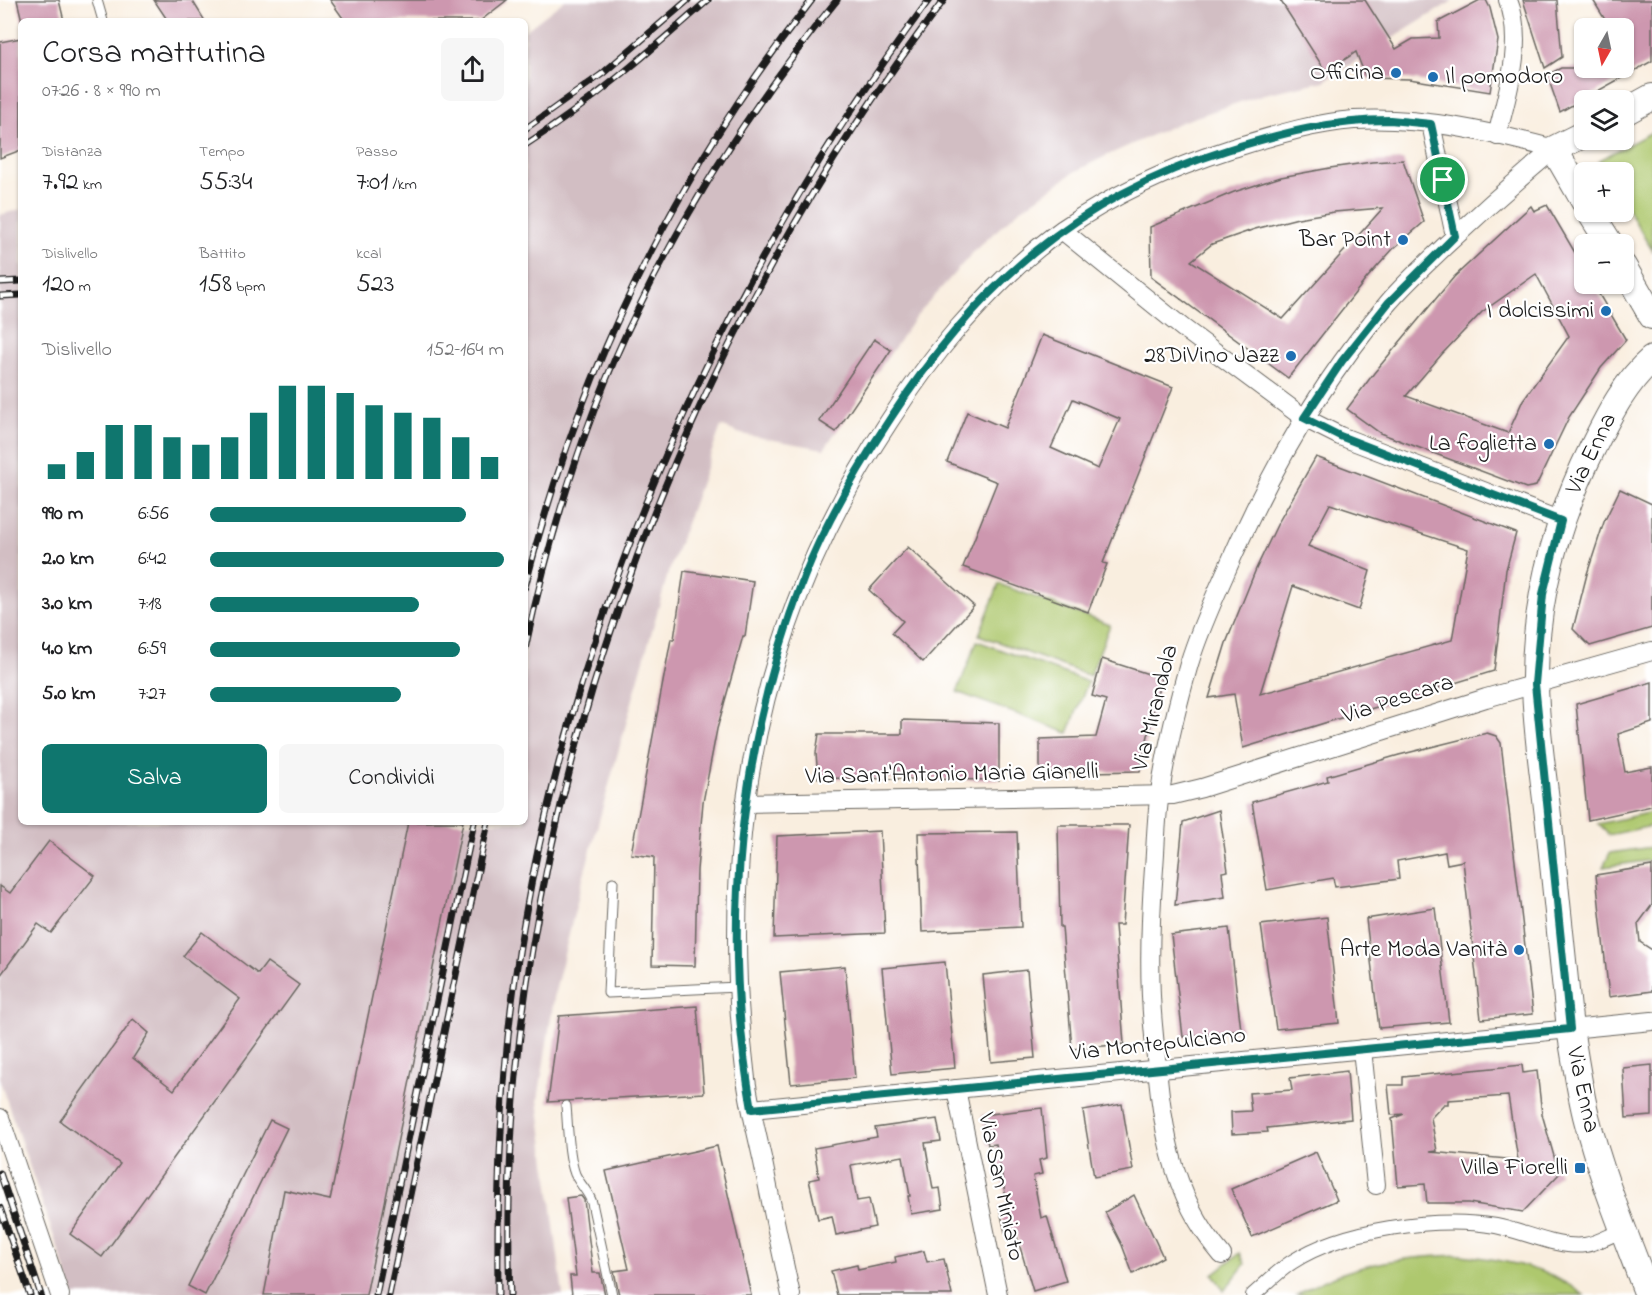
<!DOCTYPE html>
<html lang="it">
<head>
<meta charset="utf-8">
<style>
	body { margin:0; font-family:"Indie Flower",sans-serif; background:#f6f6f6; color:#202124; height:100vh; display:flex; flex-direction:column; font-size:22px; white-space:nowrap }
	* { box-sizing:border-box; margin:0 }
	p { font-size:20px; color:#757577 }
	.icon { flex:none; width:33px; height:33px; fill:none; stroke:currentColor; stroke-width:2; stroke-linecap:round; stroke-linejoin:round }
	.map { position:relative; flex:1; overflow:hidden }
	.drawer { position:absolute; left:18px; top:18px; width:510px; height:807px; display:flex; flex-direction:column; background:#fff; border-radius:9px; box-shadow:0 2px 4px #0004 }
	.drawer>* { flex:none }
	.needle { width:39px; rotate:189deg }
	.buttons { position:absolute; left:1574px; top:18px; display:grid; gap:12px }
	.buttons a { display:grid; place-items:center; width:60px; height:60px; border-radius:9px; background:#fff; box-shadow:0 2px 4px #0004; font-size:30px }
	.pin { position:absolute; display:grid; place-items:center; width:51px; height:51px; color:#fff; margin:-26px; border:3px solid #fff; border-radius:50%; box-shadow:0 2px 6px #0007 }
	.round { display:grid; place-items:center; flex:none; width:63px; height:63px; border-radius:9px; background:#f6f6f6 }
	.headline { display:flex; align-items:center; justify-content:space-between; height:102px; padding:0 24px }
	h1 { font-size:33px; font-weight:600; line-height:45px }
	.metrics { display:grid; grid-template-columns:repeat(3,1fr); gap:9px; height:102px; padding:6px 24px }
	.metrics div { display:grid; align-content:center }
	.metrics b { font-size:26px; font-weight:600 }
	.metrics small { font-size:16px; font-weight:400 }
	.metrics p { font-size:16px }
	.chart { height:168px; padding:12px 24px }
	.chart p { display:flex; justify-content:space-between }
	.chart svg { width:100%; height:108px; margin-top:6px; stroke:#0f766e; stroke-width:6 }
	.primary-button { display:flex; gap:12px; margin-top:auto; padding:12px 24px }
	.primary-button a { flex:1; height:69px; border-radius:9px; background:#0f766e; color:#fff; font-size:24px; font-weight:600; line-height:69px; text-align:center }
	.primary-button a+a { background:#f6f6f6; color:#202124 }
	ul { padding:0 24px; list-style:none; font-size:20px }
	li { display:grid; grid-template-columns:96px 72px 1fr; align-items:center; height:45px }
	li i { height:15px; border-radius:8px; background:#0f766e }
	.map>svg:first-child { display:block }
	.industrial { fill:#d2bec3 }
	.green { fill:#aec86e; stroke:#657245; stroke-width:1.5 }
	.building { fill:#cd97af; fill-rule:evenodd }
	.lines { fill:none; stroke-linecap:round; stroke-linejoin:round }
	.service-casing { stroke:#696660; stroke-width:11 }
	.pedestrian-casing { stroke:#696660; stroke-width:16 }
	.minor-casing { stroke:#696660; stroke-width:20 }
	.secondary-casing { stroke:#696660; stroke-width:28 }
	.service { stroke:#fff; stroke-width:9 }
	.pedestrian { stroke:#fff; stroke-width:14 }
	.minor { stroke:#fff; stroke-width:18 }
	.secondary { stroke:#fff; stroke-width:26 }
	.rail-casing { stroke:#1c1c1c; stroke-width:7 }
	.rail { stroke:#fff; stroke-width:4.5; stroke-dasharray:14; stroke-linecap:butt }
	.route-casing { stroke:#fff; stroke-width:12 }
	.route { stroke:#0f766e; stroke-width:8 }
	.poi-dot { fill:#1f6fb2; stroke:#fff; stroke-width:2 }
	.labels { text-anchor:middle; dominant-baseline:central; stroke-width:4.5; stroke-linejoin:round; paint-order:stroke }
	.poi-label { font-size:24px; fill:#1c1c1c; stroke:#fff; text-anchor:end }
	.street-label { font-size:24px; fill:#1c1c1c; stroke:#fff }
</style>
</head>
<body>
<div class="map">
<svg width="1652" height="1295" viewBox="0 0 1652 1295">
	<rect width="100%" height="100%" fill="#fff"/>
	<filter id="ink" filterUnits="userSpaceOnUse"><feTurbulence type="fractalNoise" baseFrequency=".0167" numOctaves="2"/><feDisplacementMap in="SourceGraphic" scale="12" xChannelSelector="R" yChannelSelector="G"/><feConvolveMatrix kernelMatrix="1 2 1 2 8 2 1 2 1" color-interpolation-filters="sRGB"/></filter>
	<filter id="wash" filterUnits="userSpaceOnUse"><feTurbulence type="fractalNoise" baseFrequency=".008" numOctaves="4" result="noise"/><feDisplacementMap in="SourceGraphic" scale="24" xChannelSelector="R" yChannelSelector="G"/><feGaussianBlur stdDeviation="1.35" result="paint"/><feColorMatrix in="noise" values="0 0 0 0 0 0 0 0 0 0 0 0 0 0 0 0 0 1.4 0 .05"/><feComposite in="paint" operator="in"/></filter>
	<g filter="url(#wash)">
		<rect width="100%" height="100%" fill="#f9eedf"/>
		<polygon class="industrial" points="565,0 1280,0 1327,71 1386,33 1365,0 1454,0 1324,81 1264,94 1181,122 1108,155 1074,172 1016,213 974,251 915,318 824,449 741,434 721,426 667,577 581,885 555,992 538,1100 563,1295 74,1295 0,1081 0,215 21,209 21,822 525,822 525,31"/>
		<g class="green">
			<polygon points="1652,132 1652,250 1623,201 1623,172 1606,172 1599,160"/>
			<polygon points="999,584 1110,625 1090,676 979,635"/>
			<polygon points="977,641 1088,682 1068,733 957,692"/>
			<polygon points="1652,812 1652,826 1609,835 1598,824"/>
			<polygon points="1652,847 1652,860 1603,867 1610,853"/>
			<polygon points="1240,1253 1245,1264 1224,1291 1213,1274"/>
			<path d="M1461,1255C1504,1260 1548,1267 1584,1295H1297C1348,1263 1403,1257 1461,1255Z"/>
		</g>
		<g id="blocks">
			<g class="building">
				<polygon points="17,0 59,0 64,21 22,21"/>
				<polygon points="154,0 192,0 205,21 168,21"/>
				<polygon points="330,0 507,0 480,21 345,21"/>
				<polygon points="1280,0 1365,0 1396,49 1413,39 1439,38 1438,22 1480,0 1486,0 1490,8 1498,40 1490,92 1409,79 1366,78 1356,52 1326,72"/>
				<polygon points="1523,0 1557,0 1562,57 1545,68"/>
				<polygon points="1593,0 1652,0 1652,61 1560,112 1547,75 1561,68 1633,68 1623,50 1623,20 1610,28"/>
				<polygon points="21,38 21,150 0,158 0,42"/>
				<path d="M1403,160L1424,222L1393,249L1367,278L1288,378L1151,277L1150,227L1234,192L1281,177L1330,168L1372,162ZM1383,208L1283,319L1191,261L1212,244L1255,229L1298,218L1334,212Z"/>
				<path d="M1547,205L1584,268V284H1593L1626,340L1601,368L1569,417L1536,486L1526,488L1380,433L1347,409L1374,373L1454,277L1531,206L1534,211ZM1536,274L1569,336L1523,400L1508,433L1406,396L1442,354L1482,312Z"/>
				<path d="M1042,335L1173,387L1103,563L1107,564L1088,612L963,567L997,482L947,462L967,412L1005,428ZM1073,399L1120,419L1098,469L1051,448Z"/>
				<polygon points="874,339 891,350 836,432 819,421"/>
				<path d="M1316,457L1516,533L1506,570L1494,671L1243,748L1234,694L1209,698L1226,643L1256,569L1278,523ZM1330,504L1468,549L1452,640L1260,694L1293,586L1359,610L1370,571L1308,546Z"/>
				<polygon points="1620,489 1652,504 1652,628 1590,646 1573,629 1587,574 1604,522"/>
				<polygon points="908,547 974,606 923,662 892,633 903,621 869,590"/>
				<polygon points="684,571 753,581 745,636 743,636 717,729 703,802 697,870 695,966 652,965 654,857 631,854 671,639 674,639"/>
				<polygon points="1102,659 1161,678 1140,771 1040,773 1040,739 1096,737 1106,700 1092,696"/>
				<polygon points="1652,682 1652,723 1618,734 1625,772 1652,767 1652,806 1588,820 1576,704"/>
				<polygon points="902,720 999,723 999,780 818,778 816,753 819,734 902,734"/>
				<polygon points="1487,733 1496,736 1501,743 1533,1014 1481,1019 1463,861 1447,864 1445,852 1397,861 1399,879 1335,887 1333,878 1267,890 1252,802 1328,781 1327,776 1399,755"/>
				<polygon points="1219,810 1228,871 1222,872 1225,897 1175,905 1183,822"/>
				<polygon points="408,822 463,822 366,1295 264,1295 284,1190 330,1200"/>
				<polygon points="1058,825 1129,825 1122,925 1115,925 1124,1044 1072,1049 1062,927 1060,927"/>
				<polygon points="880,831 885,933 774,938 777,836"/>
				<polygon points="1017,832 1021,927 922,932 918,833"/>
				<polygon points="49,841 95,876 51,933 38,924 0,976 0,886 10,893"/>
				<polygon points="1652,866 1652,905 1638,924 1640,942 1652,950 1652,991 1609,997 1596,875"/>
				<polygon points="1435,908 1449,1022 1379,1028 1366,919"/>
				<polygon points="1327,917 1339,1023 1276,1029 1261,925"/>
				<polygon points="1229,928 1241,1030 1183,1037 1171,935"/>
				<polygon points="202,932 258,974 267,962 299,985 102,1257 70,1234 120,1164 60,1121 133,1019 149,1033 133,1058 174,1090 240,999 183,956"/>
				<polygon points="945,962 955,1068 892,1074 882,968"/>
				<polygon points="845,966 855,1078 791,1084 780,972"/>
				<polygon points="1027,970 1035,1058 991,1062 983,975"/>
				<polygon points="697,1006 704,1093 548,1102 559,1016"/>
				<path d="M1522,1065L1523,1073L1537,1071L1542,1114L1559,1174L1523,1212L1469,1203H1427L1425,1184L1398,1186L1392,1119L1404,1114L1391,1115L1388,1085H1403V1077ZM1508,1096L1518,1160L1430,1152L1437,1151L1431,1118L1444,1104H1448V1100Z"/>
				<polygon points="1652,1065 1652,1116 1626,1118 1623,1068"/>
				<polygon points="1347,1071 1351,1119 1267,1128 1268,1132 1232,1134 1231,1112 1251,1111 1249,1093 1292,1090 1290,1078"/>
				<polygon points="1122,1104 1133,1170 1094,1177 1083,1111"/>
				<polygon points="1042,1108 1047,1158 1039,1160 1042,1174 1033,1176 1041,1218 1047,1216 1066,1281 1033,1291 1015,1230 1005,1232 999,1206 1007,1204 996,1144 988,1145 982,1115"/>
				<polygon points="937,1119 941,1141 925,1143 933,1189 940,1188 943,1209 911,1214 908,1196 910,1196 903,1156 851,1165 857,1201 869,1199 875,1227 836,1235 832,1216 818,1219 809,1180 819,1178 814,1148 877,1137 875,1128"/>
				<polygon points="270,1120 287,1128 205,1295 188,1286"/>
				<polygon points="717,1146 751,1295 619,1295 614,1271 629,1269 606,1171"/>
				<polygon points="1316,1152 1337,1200 1252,1237 1231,1189"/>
				<polygon points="1134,1195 1163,1257 1133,1274 1122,1245 1105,1212"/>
				<polygon points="581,1196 584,1200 593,1273 600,1273 605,1295 572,1295 570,1276 576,1276 566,1198"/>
				<polygon points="924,1251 927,1262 944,1259 952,1295 837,1295 831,1271 857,1265 858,1270 896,1262 895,1257"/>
			</g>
		</g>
	</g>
	<g filter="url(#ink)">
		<use href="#blocks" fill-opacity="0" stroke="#696660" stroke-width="1.5"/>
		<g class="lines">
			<defs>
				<g id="service">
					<polyline points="97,0 103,21"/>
					<polyline points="613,882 608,993 738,987"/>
					<path d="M566,1106C568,1126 568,1156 575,1174C580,1185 589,1192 592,1203L612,1295"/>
				</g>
				<path id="pedestrian" d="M1253,1295C1266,1284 1278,1271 1292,1262C1343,1229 1436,1216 1496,1226C1523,1231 1559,1249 1585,1245C1598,1243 1612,1234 1624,1230"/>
				<g id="minor">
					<polyline points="1431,124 1455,236"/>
					<path d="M1497,136C1507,93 1525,43 1508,0"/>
					<polyline points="1062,230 1183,328 1304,418 1340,436 1561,521"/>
					<polyline points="745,803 1173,795 1202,788 1486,698 1652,651"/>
					<polyline points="1362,1049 1376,1185"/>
					<polyline points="956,1089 998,1295"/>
					<polyline points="752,1109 1652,1021"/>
					<polyline points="0,1118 60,1295"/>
					<path d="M1222,1255C1164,1187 1161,1109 1153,1025C1148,972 1150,921 1154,868C1156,843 1156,818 1160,793C1166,750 1177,706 1189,664C1198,634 1211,605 1224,576C1266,478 1319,384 1388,303C1406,282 1426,264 1446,245C1481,212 1517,180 1554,149"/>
					<path d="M791,1295C781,1251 772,1207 763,1162C757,1135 750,1107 746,1079C736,998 734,915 742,834C757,684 805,549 888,423C909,390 932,358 958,328C990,292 1023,257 1063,229C1114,194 1171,168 1230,149C1270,137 1312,123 1354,120C1421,116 1490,132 1554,149"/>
				</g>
				<g id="secondary">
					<polyline points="1623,113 1652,97"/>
					<polyline points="1584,134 1554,149 1584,201"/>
					<polyline points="1590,212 1610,244"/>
					<polyline points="1623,266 1652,316"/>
					<path d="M1648,1295C1626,1236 1601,1177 1586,1116C1579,1087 1575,1058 1570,1029C1563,961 1556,893 1549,825C1544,779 1536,732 1535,685C1534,603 1556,522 1592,449C1608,417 1625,382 1652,359"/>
				</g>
			</defs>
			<use href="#service" class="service-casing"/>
			<use href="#pedestrian" class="pedestrian-casing"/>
			<use href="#minor" class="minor-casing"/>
			<use href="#secondary" class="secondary-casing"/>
			<use href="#service" class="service"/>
			<use href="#pedestrian" class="pedestrian"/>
			<use href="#minor" class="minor"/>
			<use href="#secondary" class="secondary"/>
			<defs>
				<g id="rail">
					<polyline points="525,129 602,74 688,0"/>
					<path d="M525,145C591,103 649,52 708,0"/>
					<polyline points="0,282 21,281"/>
					<polyline points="0,296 21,295"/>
					<path d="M525,587C579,372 675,175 812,0"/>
					<path d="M525,649C550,533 585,416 638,309C692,198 759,95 837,0"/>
					<polyline points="0,1173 41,1295"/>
					<polyline points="0,1208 30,1295"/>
					<polyline points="376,1295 474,822"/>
					<polyline points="389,1295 488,822"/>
					<path d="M498,1295C497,1199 500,1104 511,1009C556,651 713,288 929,0"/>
					<path d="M510,1295C492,841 670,358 944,0"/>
				</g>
			</defs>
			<use href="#rail" class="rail-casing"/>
			<use href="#rail" class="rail"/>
		</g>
	</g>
	<g class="lines" filter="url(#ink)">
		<defs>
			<path id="route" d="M1390,120L1431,124L1455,236L1389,302L1342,361L1304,418L1340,436L1561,521L1543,594L1535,684L1570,1029L752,1109C720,932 739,745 804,577C826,521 857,469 890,419C976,287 1074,198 1227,150C1282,133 1332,120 1390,120Z"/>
		</defs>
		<use href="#route" class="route-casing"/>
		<use href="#route" class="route"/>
	</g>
	<g class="poi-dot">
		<circle cx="1396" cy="73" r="6"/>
		<circle cx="1433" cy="77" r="6"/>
		<circle cx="1403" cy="240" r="6"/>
		<circle cx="1606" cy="311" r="6"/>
		<circle cx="1291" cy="356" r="6"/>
		<circle cx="1549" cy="444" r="6"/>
		<circle cx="1519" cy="950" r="6"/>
		<rect x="1574" y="1162" width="12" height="12" rx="3"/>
	</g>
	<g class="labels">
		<g class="poi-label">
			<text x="1384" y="73">Officina</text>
			<text x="1445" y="77" text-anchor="start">Il pomodoro</text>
			<text x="1391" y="240">Bar Point</text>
			<text x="1594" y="311">I dolcissimi</text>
			<text x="1279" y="356">28DiVino Jazz</text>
			<text x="1537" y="444">La foglietta</text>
			<text x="1507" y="950">Arte Moda Vanità</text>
			<text x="1568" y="1168">Villa Fiorelli</text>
		</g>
		<g class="street-label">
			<text transform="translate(1592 454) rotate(-64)">Via Enna</text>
			<text transform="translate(1398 700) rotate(-18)">Via Pescara</text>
			<text transform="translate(1156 708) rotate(-76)">Via Mirandola</text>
			<text transform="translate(952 775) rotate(-1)">Via Sant'Antonio Maria Gianelli</text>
			<text transform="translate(1158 1045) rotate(-6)">Via Montepulciano</text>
			<text transform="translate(1582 1090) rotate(78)">Via Enna</text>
			<text transform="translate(1000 1187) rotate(78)">Via San Miniato</text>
		</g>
	</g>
</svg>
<div class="buttons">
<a><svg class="needle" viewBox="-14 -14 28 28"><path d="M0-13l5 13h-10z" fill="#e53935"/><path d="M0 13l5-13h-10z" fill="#757577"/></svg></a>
<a><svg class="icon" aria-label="layers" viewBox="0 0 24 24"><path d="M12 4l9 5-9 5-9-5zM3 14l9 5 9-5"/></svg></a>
<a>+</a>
<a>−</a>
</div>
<div class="pin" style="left:1443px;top:180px;background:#1e9e55"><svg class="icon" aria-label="arrive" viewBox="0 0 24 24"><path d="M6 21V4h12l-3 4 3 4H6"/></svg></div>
<section class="drawer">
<div class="headline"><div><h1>Corsa mattutina</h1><p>07:26 · 8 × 990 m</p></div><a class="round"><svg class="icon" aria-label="share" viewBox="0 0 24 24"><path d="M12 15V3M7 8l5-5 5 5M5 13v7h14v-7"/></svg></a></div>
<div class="metrics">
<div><p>Distanza</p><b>7.92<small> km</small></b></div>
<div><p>Tempo</p><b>55:34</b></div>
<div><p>Passo</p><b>7:01<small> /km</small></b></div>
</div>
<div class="metrics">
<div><p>Dislivello</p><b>120<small> m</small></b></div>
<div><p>Battito</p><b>158<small> bpm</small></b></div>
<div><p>kcal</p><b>523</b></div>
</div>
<div class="chart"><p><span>Dislivello</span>152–164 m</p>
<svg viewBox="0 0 160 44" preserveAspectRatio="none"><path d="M5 44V38M15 44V33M25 44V22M35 44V22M45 44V27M55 44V30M65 44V27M75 44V17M85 44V6M95 44V6M105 44V9M115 44V14M125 44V17M135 44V19M145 44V27M155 44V35"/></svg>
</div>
<ul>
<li><b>990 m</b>6:56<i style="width:87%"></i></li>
<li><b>2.0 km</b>6:42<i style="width:100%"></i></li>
<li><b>3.0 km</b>7:18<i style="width:71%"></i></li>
<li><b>4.0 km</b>6:59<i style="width:85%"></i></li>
<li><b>5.0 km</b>7:27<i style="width:65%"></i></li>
</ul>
<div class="primary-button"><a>Salva</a><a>Condividi</a></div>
</section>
</div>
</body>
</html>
